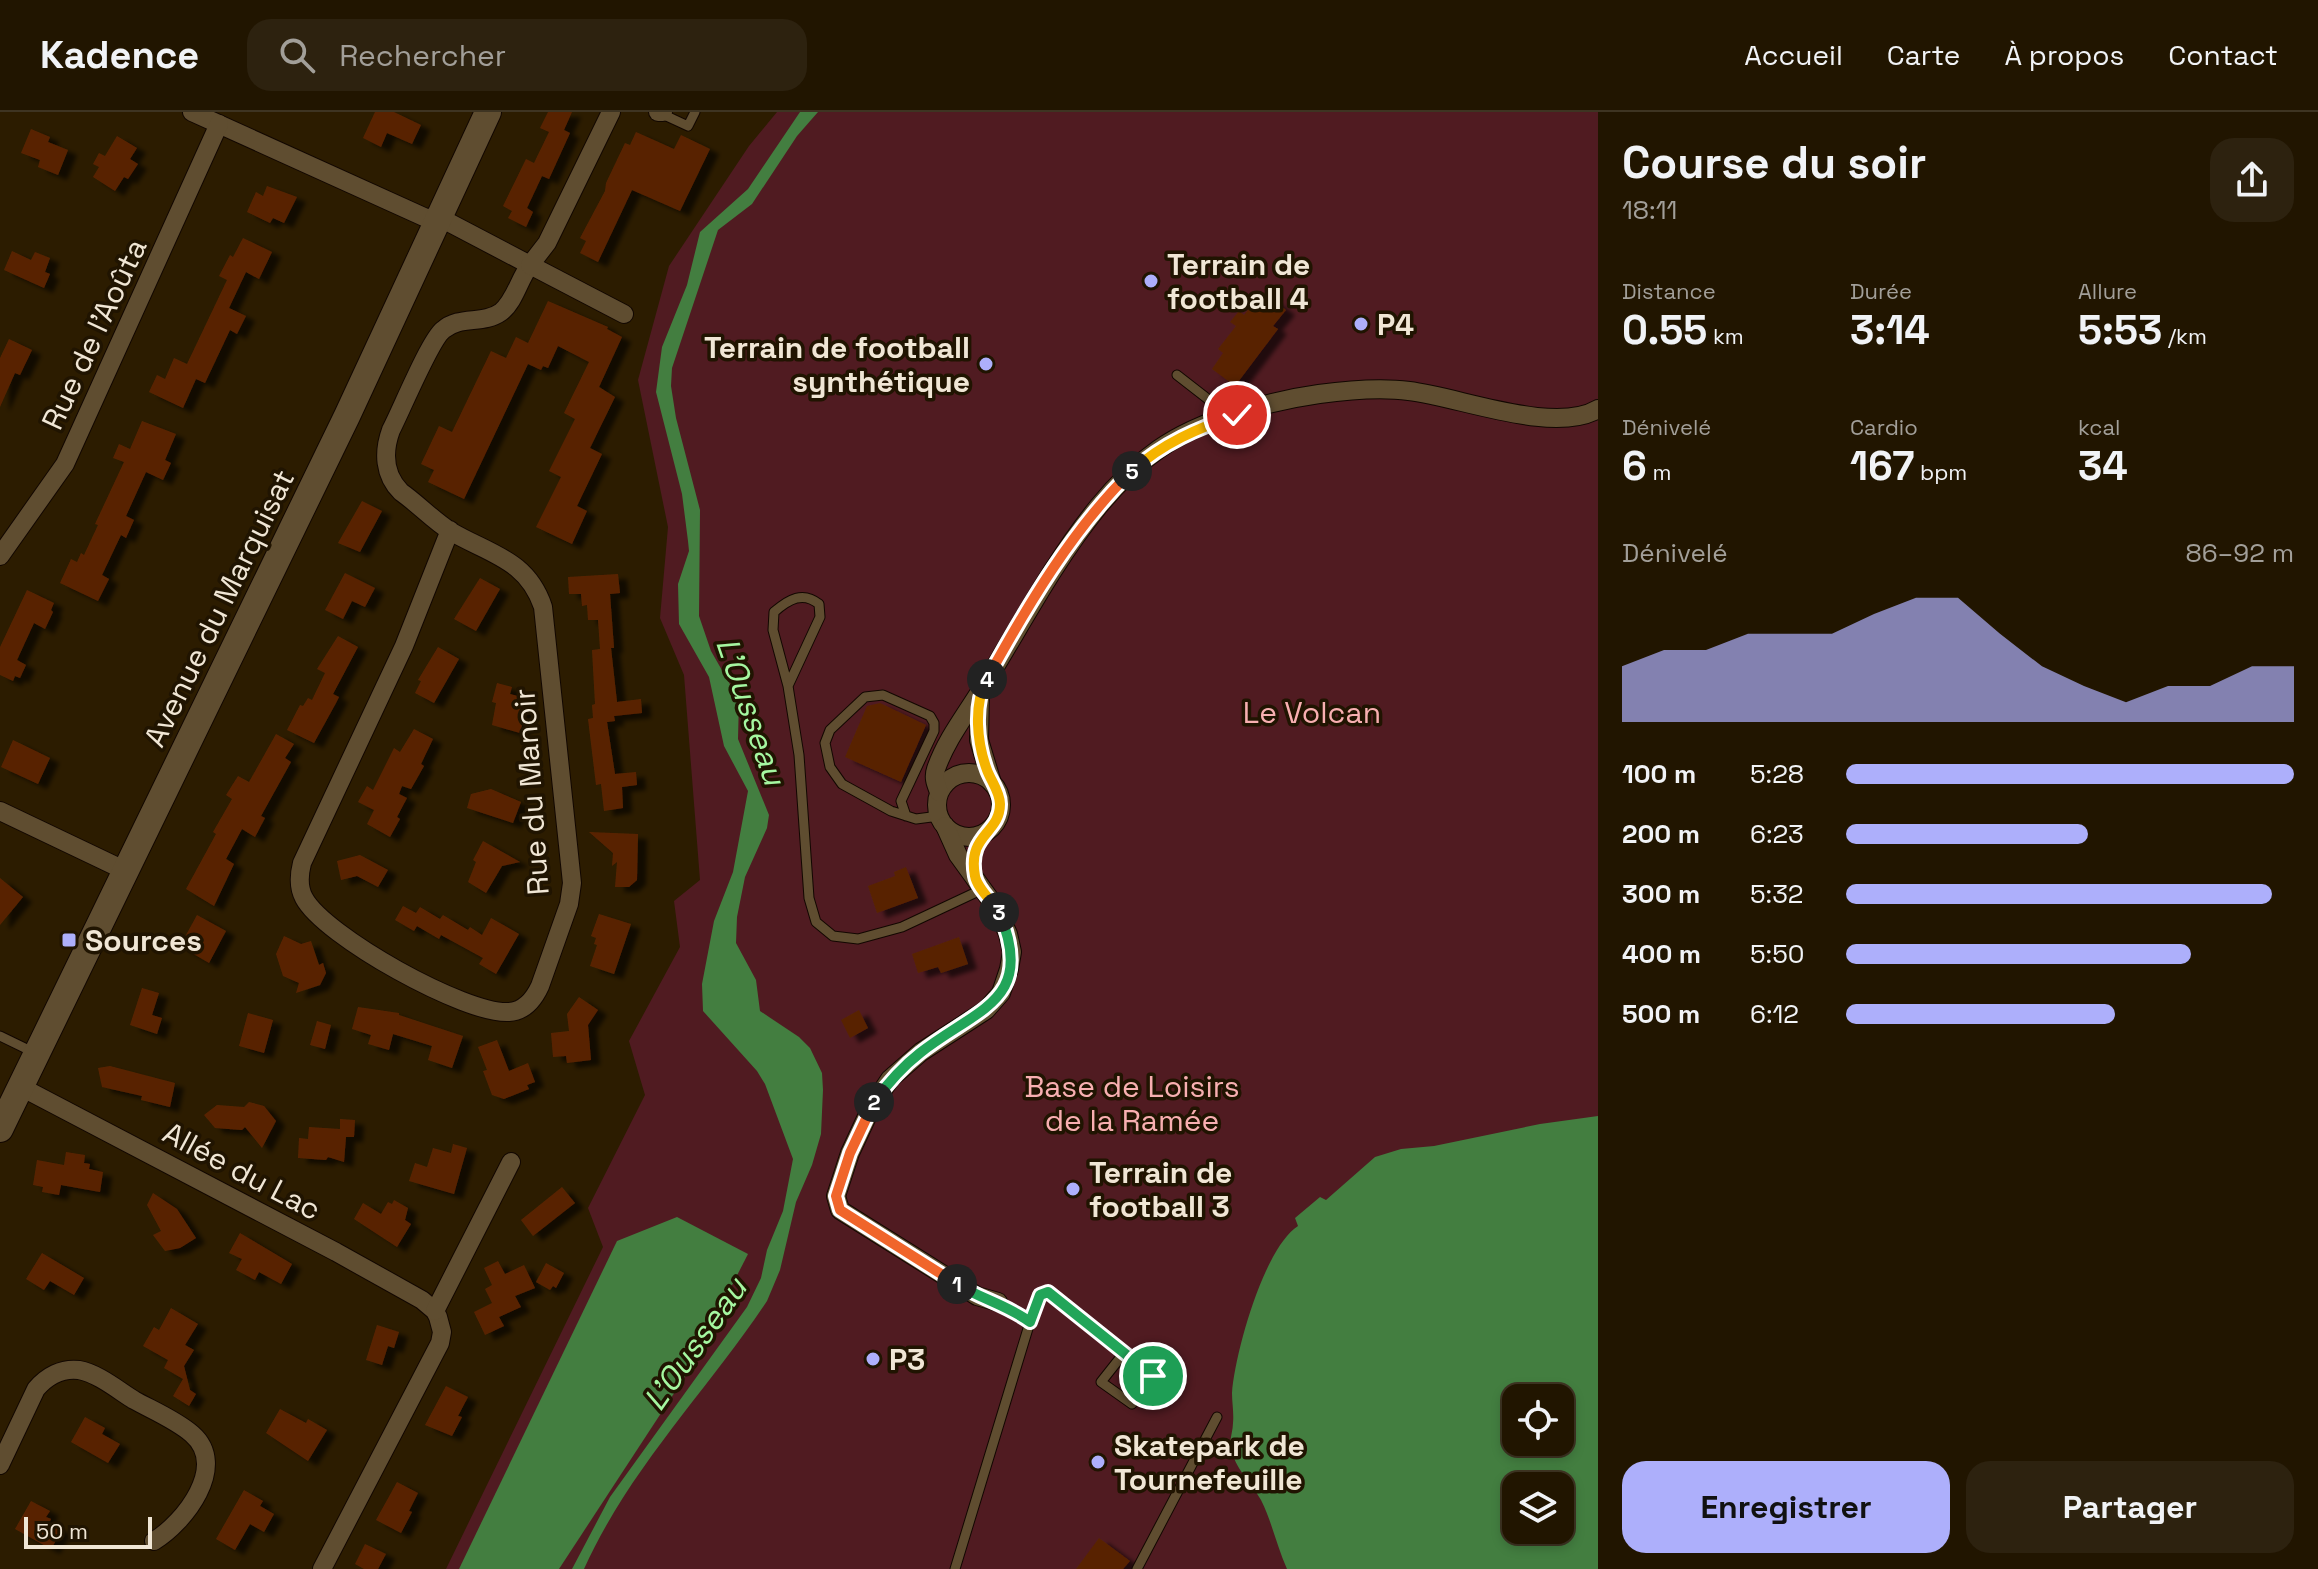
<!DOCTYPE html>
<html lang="fr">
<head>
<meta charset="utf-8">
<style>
	body { margin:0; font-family:"Space Grotesk",sans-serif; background:#2d220f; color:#f1f3f6; height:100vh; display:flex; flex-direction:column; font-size:30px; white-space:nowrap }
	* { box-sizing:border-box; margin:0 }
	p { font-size:26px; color:#a29f99 }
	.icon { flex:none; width:44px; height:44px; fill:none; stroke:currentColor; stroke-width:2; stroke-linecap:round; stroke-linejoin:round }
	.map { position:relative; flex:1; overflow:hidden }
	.panel { display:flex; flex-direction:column; background:#211500; width:720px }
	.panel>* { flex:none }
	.buttons { position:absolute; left:1502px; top:1272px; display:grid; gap:16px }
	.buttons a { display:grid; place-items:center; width:72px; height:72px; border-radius:16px; background:#211500; box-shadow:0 4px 12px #0003,0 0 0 2px #3e3422; font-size:40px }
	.scale { position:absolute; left:24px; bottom:20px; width:128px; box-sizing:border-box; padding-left:8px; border:4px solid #f0e6d5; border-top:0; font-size:22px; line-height:28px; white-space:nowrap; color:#f0e6d5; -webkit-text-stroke:6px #201401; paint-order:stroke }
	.pin { position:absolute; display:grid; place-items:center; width:68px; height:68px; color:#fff; margin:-34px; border:4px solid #fff; border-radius:50%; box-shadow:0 2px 8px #0007 }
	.km { position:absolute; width:40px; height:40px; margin:-20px; border-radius:50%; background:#222; color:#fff; font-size:22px; line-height:40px; text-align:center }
	.round { display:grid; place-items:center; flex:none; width:84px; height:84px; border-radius:24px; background:#2d220f }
	.summary { display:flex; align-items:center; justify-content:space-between; height:136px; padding:0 24px }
	h1 { font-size:44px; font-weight:800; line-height:60px }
	.figures { display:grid; grid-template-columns:repeat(3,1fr); gap:12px; height:136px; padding:8px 24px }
	.figures div { display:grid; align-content:center }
	.figures b { font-size:40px; font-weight:800 }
	.figures small { font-size:22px; font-weight:400 }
	.figures p { font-size:22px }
	.chart { height:224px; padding:16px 24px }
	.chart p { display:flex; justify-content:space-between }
	.chart svg { width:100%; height:144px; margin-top:8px; fill:#adaffb; opacity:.7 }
	.cta { display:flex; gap:16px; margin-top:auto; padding:16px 24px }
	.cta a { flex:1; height:92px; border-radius:24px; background:#adaffb; color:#111; font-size:32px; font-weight:800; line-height:92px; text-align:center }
	.cta a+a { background:#2d220f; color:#f1f3f6 }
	ul { padding:0 24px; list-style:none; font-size:26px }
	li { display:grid; grid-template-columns:128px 96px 1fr; align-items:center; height:60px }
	li i { height:20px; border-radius:10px; background:#adaffb }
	header { display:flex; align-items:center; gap:48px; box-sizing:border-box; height:112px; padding:0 40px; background:#211500; border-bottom:2px solid #3e3422 }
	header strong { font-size:38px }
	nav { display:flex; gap:44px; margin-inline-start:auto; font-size:28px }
	.search { width:560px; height:72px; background:#2d220f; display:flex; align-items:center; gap:20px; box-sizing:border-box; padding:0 28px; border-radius:24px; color:#a29f99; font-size:30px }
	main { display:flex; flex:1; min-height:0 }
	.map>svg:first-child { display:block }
	.green { fill:#501b21; fill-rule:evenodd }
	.water { fill:#437e40; fill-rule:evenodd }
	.building { fill:#592400; filter:url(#shadow) }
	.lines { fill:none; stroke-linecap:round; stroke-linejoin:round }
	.service-casing { stroke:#120700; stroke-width:11 }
	.minor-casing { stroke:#120700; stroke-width:20 }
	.secondary-casing { stroke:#120700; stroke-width:28 }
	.service { stroke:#5f4d30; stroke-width:9 }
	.minor { stroke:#5f4d30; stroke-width:18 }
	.secondary { stroke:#5f4d30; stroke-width:26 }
	.split-1-casing { stroke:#fff; stroke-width:16 }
	.split-2-casing { stroke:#fff; stroke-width:16 }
	.split-3-casing { stroke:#fff; stroke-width:16 }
	.split-4-casing { stroke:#fff; stroke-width:16 }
	.split-5-casing { stroke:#fff; stroke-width:16 }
	.split-6-casing { stroke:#fff; stroke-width:16 }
	.split-1 { stroke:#22a559; stroke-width:10 }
	.split-2 { stroke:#f0652b; stroke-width:10 }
	.split-3 { stroke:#22a559; stroke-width:10 }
	.split-4 { stroke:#f5b400; stroke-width:10 }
	.split-5 { stroke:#f0652b; stroke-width:10 }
	.split-6 { stroke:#f5b400; stroke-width:10 }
	.poi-dot { fill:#adaffb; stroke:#201401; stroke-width:3 }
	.labels { text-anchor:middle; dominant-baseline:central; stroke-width:7; stroke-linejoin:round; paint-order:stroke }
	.poi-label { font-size:30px; font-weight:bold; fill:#f0e6d5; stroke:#201401; text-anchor:start }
	.street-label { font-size:30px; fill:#f0e6d5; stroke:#201401 }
	.park-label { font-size:30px; fill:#f8afb1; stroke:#201401 }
	.water-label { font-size:32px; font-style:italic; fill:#a5f7a0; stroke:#201401 }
</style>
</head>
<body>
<header>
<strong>Kadence</strong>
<div class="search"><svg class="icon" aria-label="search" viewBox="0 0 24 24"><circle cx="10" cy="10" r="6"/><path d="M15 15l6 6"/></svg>Rechercher</div>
<nav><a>Accueil</a><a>Carte</a><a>À propos</a><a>Contact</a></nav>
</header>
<main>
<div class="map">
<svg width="1598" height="1457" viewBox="0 0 1598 1457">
	<defs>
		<filter id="shadow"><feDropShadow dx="9" dy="5" stdDeviation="2" flood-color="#0009"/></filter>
	</defs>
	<rect width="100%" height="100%" fill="#2c1c00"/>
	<path class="green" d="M777,0H1598V1457H446L603,1135L588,1096L645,983L629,929L680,835L674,789L700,768L684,563L660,506L668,415L638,268L669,154L749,34ZM1516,1286H1560V1330H1516ZM1516,1374H1560V1418H1516Z"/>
	<g class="water">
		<path d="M800,0H818L797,24L752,92L718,118L672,256L671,274L676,306L700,398L699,504L711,539L739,588L738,627L769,703L767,716L745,765L737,805L736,831L756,868L760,899L799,925L810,936L822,961L823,978L821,1022L812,1053L796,1090L780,1158L767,1189C707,1279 629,1357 584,1457H572L610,1385L747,1195L761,1166L767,1138L783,1099L793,1047L765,972L757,959L703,899L702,872L714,809L733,760L748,679L724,634L709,565L679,512L678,472L689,439L688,429L682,382L656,280L662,235L687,173L700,120L748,77Z"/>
		<path d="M1598,1004V1457H1287C1277,1435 1272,1410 1261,1388C1251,1370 1235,1357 1231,1336C1229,1328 1233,1319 1233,1311C1234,1301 1232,1291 1232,1281C1235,1240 1264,1136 1298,1114L1295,1106L1320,1085L1326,1088L1375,1045L1401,1037L1434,1034L1540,1012ZM1516,1286H1560V1330H1516ZM1516,1374H1560V1418H1516Z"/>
		<polygon points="677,1105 748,1142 686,1263 559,1457 459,1457 617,1129"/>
	</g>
	<g class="building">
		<polygon points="375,0 394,0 421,13 412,32 387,21 381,35 363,26"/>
		<polygon points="548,0 572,0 564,18 570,21 549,67 542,64 527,96 533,100 526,115 508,106 512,99 503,94 526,47 534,51 549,20 540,16"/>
		<polygon points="31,17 50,25 48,30 68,38 58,63 38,55 40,48 21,41"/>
		<polygon points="636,20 674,37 681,23 710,37 680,99 632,78 598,150 580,141 586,129 580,126 605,79 606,71 625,31 630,33"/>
		<polygon points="117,24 137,36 130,47 138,52 128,67 124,65 115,79 93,65 99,55 93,52 99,41 105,44"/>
		<polygon points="267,74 297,85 284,111 273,106 270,111 247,100 256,80 263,84"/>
		<polygon points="243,126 272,140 259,167 246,160 229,196 246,204 237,222 230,218 205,271 196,267 183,296 149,280 157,263 165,267 174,246 187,252 227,168 219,164 230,143 233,145"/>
		<polygon points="12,139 31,148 35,140 50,146 45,160 50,162 44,176 4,158"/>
		<polygon points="1262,180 1286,198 1273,214 1278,217 1235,274 1212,257 1223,241 1218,237 1236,214 1230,210 1239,199 1244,203"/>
		<polygon points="548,189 608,215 607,217 622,225 599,275 615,285 590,336 602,342 577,394 587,399 572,432 536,415 561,365 549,359 575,307 564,301 589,250 558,234 548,256 543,254 541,258 528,252 464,387 428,370 434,358 421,352 439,314 452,320 491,239 506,246 516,225 528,231"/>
		<polygon points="9,227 32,238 20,263 15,261 0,295 0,246"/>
		<polygon points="142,309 176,322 165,348 171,351 163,368 146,360 126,404 134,408 126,426 121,423 102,463 109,467 98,489 60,471 71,447 77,450 81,441 84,443 98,413 95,412 124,350 113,346 119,332 130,337"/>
		<polygon points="362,389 382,399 360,440 338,431"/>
		<polygon points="345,461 375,476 365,495 352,489 343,507 325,498"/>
		<polygon points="618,462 620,481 610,482 614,536 611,536 617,590 641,587 642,601 614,604 615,609 607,610 615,662 636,660 637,673 622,675 623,696 604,699 601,672 596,673 588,607 593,606 592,593 595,592 592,538 600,537 598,508 588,508 587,493 582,494 581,482 569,482 568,465"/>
		<polygon points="480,466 500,477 476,519 454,507"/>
		<polygon points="27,478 54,491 51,498 53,500 45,517 34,511 17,548 26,553 20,566 15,564 13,569 0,563 0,535"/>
		<polygon points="338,524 358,535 333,582 339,585 336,591 314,631 287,618 300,593 303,594 308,586 312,588 325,561 317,557"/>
		<polygon points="438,535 459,547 434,591 415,581 421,569 418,568"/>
		<polygon points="497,571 512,575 510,582 529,587 520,621 492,613 496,591 492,590"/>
		<polygon points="880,591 926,613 901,670 845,645 867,594"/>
		<polygon points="414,617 433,627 421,652 424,654 411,677 402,674 399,682 407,686 397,705 400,707 390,725 367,712 374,698 358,690 367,674 373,678 394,636 400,640"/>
		<polygon points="276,622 294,632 285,646 291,650 261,704 265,706 255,725 242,717 226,747 234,752 214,794 186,777 216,722 213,720 232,687 226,683 238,664 249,670"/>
		<polygon points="13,628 50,646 38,672 1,655"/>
		<polygon points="491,677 521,690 513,711 467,696 471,682"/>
		<polygon points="589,720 638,722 637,768 629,775 615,775 617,750 612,754 613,741"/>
		<polygon points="483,729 520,750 502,754 486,781 468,770 476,750 473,748"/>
		<polygon points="360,743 388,758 378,775 357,764 341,768 337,749"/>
		<polygon points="906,755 918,786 877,801 868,774 895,764 894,760"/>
		<polygon points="0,766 23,785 0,813"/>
		<polygon points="403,794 416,801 420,795 440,807 443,803 468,818 470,815 482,823 491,806 519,822 496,862 479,852 483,846 441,823 439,827 417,814 414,819 395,808"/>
		<polygon points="599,802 631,812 614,862 590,854 597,833 594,832 596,826 591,824"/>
		<polygon points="197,803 226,819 209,851 180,834"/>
		<polygon points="284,824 301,832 311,829 319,853 323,851 326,861 320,873 296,881 299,871 283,864 276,842"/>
		<polygon points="959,825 968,852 941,861 938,855 918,861 912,842"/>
		<polygon points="142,876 159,881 152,903 162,906 157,922 130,913"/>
		<polygon points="579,885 598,898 588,913 591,948 567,951 566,944 553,945 551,921 569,919 567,902"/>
		<polygon points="358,895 399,901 399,903 463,924 452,956 428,948 432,934 393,922 389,938 368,932 371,923 352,917"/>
		<polygon points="859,898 868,916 850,926 841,908"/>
		<polygon points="248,901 273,908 264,941 239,934"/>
		<polygon points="317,909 331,913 325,937 310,933"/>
		<polygon points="497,928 509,959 528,951 535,970 527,973 529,977 504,987 492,983 483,959 487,958 478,935"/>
		<polygon points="110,954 175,971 170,995 141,988 142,984 102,975 98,956"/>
		<polygon points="249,990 264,994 276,1009 262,1036 245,1015 242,1018 215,1016 204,1003 217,993 244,995"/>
		<polygon points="340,1007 355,1008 354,1025 346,1025 344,1050 328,1045 326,1048 298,1046 299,1026 308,1027 309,1015 340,1017"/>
		<polygon points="453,1032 467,1036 454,1082 409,1069 415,1051 427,1055 433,1036 451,1041"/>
		<polygon points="66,1040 85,1043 84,1051 90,1052 89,1057 103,1060 100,1080 61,1073 59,1083 42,1080 43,1075 33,1073 37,1048 64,1053"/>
		<polygon points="562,1075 575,1091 533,1124 521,1108"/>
		<polygon points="153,1081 177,1097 196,1126 180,1136 165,1139 153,1123 161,1119 147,1093"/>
		<polygon points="394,1088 408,1096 405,1108 411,1112 397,1135 354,1107 363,1091 381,1102 388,1090 392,1092"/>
		<polygon points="240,1121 292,1152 281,1172 259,1160 255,1168 236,1158 242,1147 229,1141"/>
		<polygon points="42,1141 84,1166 74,1183 50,1169 44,1178 26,1167"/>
		<polygon points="498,1149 505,1162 524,1153 535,1176 515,1184 521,1195 499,1205 504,1214 485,1223 474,1200 492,1191 485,1177 492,1173 484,1156"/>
		<polygon points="546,1151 564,1161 556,1176 553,1174 550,1178 536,1170"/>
		<polygon points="171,1196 198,1212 185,1233 194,1238 184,1254 190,1278 196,1282 189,1294 173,1284 183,1267 164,1256 168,1248 143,1234 154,1215 159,1218"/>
		<polygon points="377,1213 399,1220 394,1236 388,1234 382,1253 366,1248"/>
		<polygon points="446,1274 468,1285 458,1304 462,1305 452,1324 425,1313"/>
		<polygon points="280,1297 306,1311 308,1307 327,1318 308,1349 266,1321"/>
		<polygon points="85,1305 105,1316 102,1322 120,1332 108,1351 71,1330"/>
		<polygon points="397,1370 418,1381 409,1399 412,1400 401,1421 376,1408"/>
		<polygon points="244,1378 263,1389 260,1394 274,1402 264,1420 250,1412 235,1438 216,1427"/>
		<polygon points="31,1389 50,1399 46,1405 51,1407 49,1411 62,1418 51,1437 15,1417"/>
		<polygon points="1099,1426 1130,1449 1123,1457 1076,1457"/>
		<polygon points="365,1432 386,1442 378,1457 364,1457 355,1452"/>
	</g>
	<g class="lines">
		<defs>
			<g id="service">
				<polyline points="662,2 688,14 695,0"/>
				<polyline points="1177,263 1222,298 1225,307"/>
				<path d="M788,574L820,505L819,492C803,479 789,487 774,500L773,518L788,574L799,643L809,786L816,810L833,824L858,827L902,815L983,777"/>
				<polyline points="906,704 901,689 934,619 934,611 930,604 883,583 865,585 830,618 825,631 830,655 842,672 891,699 916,707 939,704"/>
				<polyline points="0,924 33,940"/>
				<polyline points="1030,1210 1040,1183 1048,1180 1153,1264 1132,1292 1101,1270 1124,1241"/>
				<polyline points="955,1457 1030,1210 998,1190"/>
				<polyline points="1137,1457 1217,1305"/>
			</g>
			<g id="minor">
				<path d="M192,0L424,105L450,111L530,153C519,167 515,189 501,200C483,213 460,203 443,218C430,228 401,299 391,318C383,340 384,363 401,380C418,392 433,408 450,419C489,442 527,447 543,495L572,771L569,792L540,874C534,887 525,899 509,900C466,903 324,824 304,786C298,775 299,763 302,751L404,534L450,418"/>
				<polyline points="611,0 547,131 530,153 624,202"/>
				<polyline points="658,0 663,0"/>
				<polyline points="0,444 65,352 219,12"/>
				<polyline points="980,580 979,628 992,671"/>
				<circle cx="969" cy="693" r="32"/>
				<path d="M939,680C936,672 933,666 936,657C946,628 965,604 981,578C1019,517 1052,452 1098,395C1116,373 1136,353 1159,337C1200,308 1269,289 1319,282C1348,278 1380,275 1409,279C1460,285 1554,323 1598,297"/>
				<polyline points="0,699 126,759"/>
				<polyline points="945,714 958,743 997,797 1008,822 1012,840 1009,857 1001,881 986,898 921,940 890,967 871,996 850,1041 836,1084 840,1098 977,1184 998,1190"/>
				<polyline points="21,975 336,1140 422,1188 435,1199 438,1205 442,1220 440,1231 322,1457"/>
				<polyline points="435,1199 511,1050"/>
				<path d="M0,1353L36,1277C47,1264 62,1256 79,1258C97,1261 118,1278 134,1288C152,1298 176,1308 192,1322C229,1354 184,1411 154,1429"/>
			</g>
			<polyline id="secondary" points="0,1017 347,304 488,0"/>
		</defs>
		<use href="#service" class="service-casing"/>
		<use href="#minor" class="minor-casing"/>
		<use href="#secondary" class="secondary-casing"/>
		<use href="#service" class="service"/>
		<use href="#minor" class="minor"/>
		<use href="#secondary" class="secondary"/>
	</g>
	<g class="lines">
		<defs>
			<path id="split-1" d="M957,1172C981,1187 1007,1193 1030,1210L1040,1183L1048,1180L1153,1264"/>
			<polyline id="split-2" points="874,990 850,1041 836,1084 840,1098 957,1172"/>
			<path id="split-3" d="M874,990C888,971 902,955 920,941C977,896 1037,889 999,800"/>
			<path id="split-4" d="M987,567C973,593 977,631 987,658C991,669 1000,680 1000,692C1000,722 967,722 975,764C977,776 992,789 999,800"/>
			<path id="split-5" d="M987,567C1026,496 1073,416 1132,359"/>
			<path id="split-6" d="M1132,359C1163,331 1198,316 1237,303"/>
		</defs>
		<use href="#split-1" class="split-1-casing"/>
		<use href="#split-2" class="split-2-casing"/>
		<use href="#split-3" class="split-3-casing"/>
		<use href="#split-4" class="split-4-casing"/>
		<use href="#split-5" class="split-5-casing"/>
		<use href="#split-6" class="split-6-casing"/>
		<use href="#split-1" class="split-1"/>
		<use href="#split-2" class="split-2"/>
		<use href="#split-3" class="split-3"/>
		<use href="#split-4" class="split-4"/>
		<use href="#split-5" class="split-5"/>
		<use href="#split-6" class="split-6"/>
	</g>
	<g class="poi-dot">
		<circle cx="1151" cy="169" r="8"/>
		<circle cx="1361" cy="212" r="8"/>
		<circle cx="986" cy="252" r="8"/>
		<rect x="61" y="820" width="16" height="16" rx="4"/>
		<circle cx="1073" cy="1077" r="8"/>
		<circle cx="873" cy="1247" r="8"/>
		<circle cx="1098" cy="1350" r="8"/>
	</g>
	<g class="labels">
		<g class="poi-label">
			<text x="1167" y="152">Terrain de<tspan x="1167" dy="34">football 4</tspan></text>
			<text x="1377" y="212">P4</text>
			<text x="970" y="235" text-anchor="end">Terrain de football<tspan x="970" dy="34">synthétique</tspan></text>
			<text x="85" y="828">Sources</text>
			<text x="1089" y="1060">Terrain de<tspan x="1089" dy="34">football 3</tspan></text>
			<text x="889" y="1247">P3</text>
			<text x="1114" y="1333">Skatepark de<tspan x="1114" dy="34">Tournefeuille</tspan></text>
		</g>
		<g class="street-label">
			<text transform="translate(94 222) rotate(-65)">Rue de l'Aoûta</text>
			<text transform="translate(219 496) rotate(-64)">Avenue du Marquisat</text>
			<text transform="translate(531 680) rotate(-94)">Rue du Manoir</text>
			<text transform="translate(242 1059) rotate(28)">Allée du Lac</text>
		</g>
		<g class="park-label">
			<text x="1312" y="600">Le Volcan</text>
			<text x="1132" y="974">Base de Loisirs<tspan x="1132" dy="34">de la Ramée</tspan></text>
		</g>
		<g class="water-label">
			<text transform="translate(751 599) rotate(71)">L'Ousseau</text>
			<text transform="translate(695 1232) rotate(-55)">L'Ousseau</text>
		</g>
	</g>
</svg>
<div class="buttons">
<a><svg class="icon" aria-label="locate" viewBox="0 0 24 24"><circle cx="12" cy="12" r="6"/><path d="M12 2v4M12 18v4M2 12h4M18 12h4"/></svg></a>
<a><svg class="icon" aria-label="layers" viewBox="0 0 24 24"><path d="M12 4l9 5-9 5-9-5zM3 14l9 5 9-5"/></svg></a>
</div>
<div class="scale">50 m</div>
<div class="pin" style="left:1153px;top:1264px;background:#1e9e55"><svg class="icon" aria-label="arrive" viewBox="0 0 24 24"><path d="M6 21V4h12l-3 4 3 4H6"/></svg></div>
<div class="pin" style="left:1237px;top:303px;background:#d93025"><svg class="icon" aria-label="check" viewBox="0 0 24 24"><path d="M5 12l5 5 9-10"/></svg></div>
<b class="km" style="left:957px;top:1172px">1</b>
<b class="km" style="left:874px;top:990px">2</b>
<b class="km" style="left:999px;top:800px">3</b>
<b class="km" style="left:987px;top:567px">4</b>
<b class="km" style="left:1132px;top:359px">5</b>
</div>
<section class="panel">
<div class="summary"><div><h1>Course du soir</h1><p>18:11</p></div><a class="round"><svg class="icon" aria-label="share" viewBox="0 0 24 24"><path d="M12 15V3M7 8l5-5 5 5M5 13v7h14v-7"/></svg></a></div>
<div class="figures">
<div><p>Distance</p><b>0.55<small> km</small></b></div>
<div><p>Durée</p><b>3:14</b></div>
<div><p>Allure</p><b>5:53<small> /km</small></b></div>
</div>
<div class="figures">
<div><p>Dénivelé</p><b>6<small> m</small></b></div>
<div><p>Cardio</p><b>167<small> bpm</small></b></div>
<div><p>kcal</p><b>34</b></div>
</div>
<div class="chart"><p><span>Dénivelé</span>86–92 m</p>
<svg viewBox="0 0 160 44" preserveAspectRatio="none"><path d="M0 44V27L10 22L20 22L30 17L40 17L50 17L60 11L70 6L80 6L90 17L100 27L110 33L120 38L130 33L140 33L150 27L160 27V44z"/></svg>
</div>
<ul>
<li><b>100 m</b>5:28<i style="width:100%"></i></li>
<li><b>200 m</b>6:23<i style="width:54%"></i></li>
<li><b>300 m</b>5:32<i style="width:95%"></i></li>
<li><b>400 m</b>5:50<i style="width:77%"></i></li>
<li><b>500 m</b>6:12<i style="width:60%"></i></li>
</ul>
<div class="cta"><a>Enregistrer</a><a>Partager</a></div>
</section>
</main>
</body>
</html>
